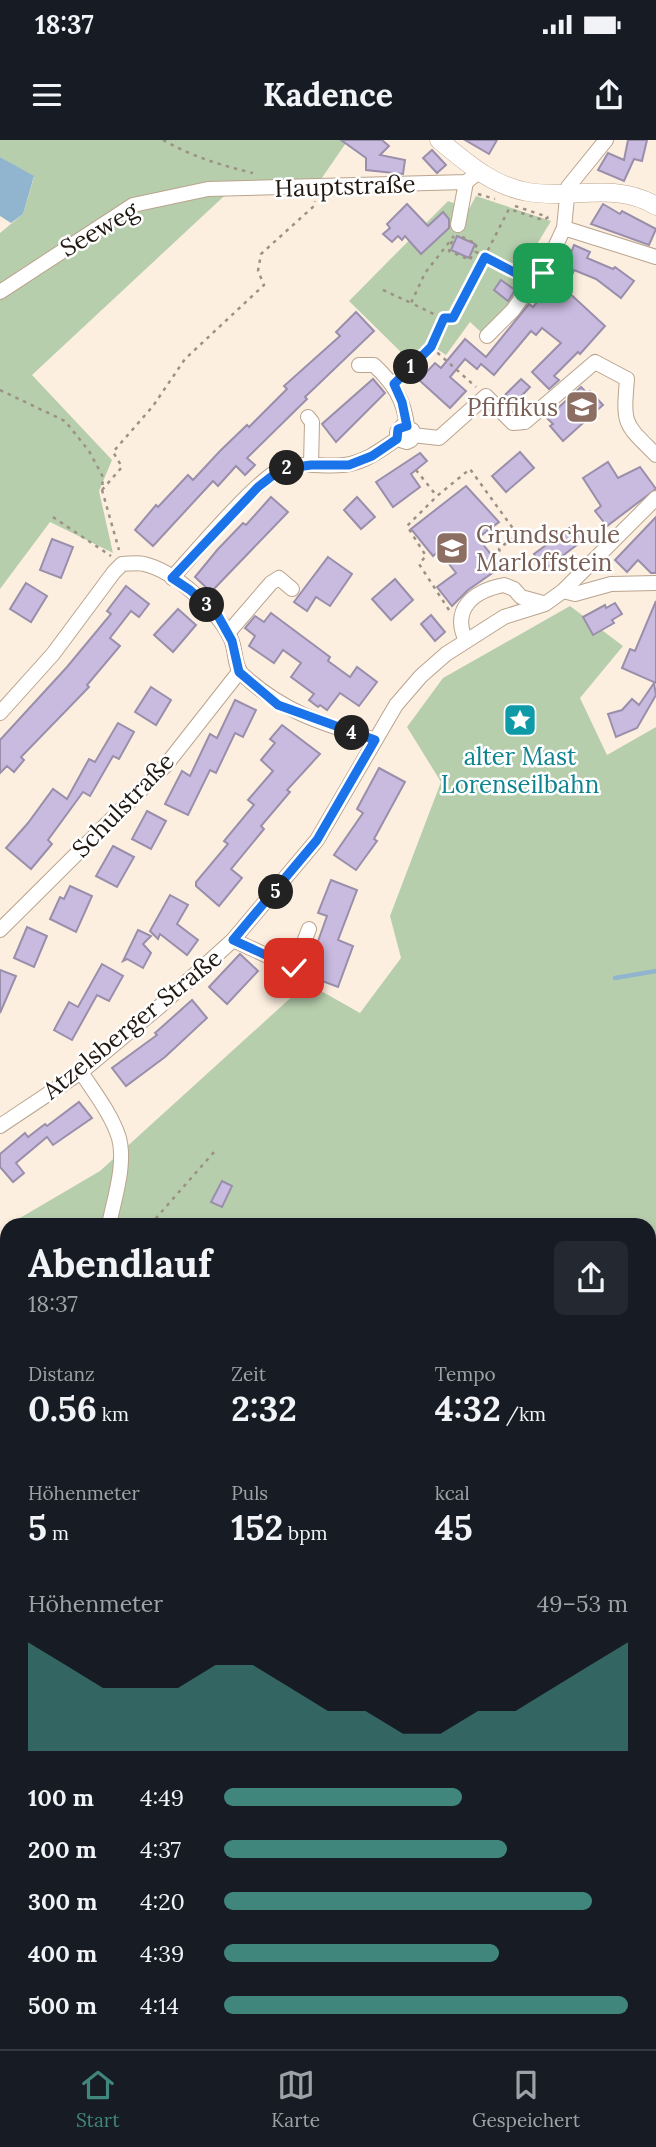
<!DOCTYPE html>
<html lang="de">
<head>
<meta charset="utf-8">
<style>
	body { margin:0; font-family:Lora,serif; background:#242831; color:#f1f3f6; height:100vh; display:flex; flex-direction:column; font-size:26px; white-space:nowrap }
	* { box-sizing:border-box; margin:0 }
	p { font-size:23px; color:#9ea1a6 }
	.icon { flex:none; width:38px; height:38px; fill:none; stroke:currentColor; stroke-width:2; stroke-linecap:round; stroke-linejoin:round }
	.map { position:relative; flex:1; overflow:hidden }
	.panel { position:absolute; left:0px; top:1078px; width:656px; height:831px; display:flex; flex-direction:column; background:#171b24; border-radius:21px 21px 0 0; box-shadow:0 4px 10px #0003 }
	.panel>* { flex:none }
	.pin { position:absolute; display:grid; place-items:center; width:60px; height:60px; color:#fff; margin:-30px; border-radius:14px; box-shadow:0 4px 10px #0006 }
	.km { position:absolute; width:35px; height:35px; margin:-18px; border-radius:50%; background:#222; color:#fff; font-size:19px; line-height:35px; text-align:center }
	.round { display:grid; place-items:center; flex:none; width:74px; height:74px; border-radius:10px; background:#242831 }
	.summary { display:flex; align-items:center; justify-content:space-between; height:119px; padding:0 28px }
	h1 { font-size:38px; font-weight:700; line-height:52px }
	.figures { display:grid; grid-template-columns:repeat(3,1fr); gap:10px; height:119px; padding:7px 28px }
	.figures div { display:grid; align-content:center }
	.figures b { font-size:35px; font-weight:700 }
	.figures small { font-size:19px; font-weight:400 }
	.figures p { font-size:19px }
	.chart { height:196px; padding:14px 28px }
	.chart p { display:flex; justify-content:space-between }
	.chart svg { width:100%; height:126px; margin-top:7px; fill:#40867d; opacity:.7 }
	ul { padding:0 28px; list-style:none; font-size:23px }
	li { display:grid; grid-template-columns:112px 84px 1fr; align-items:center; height:52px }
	li i { height:18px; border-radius:9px; background:#40867d }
	.status { display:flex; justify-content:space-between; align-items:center; height:49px; padding:0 35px; background:#171b24; direction:ltr }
	.status svg { height:19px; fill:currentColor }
	header { display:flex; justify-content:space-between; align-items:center; height:91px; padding:0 28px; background:#171b24; font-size:32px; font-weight:700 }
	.menu { display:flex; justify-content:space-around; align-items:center; height:98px; border-top:2px solid #363941; background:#171b24; font-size:19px; color:#9ea1a6 }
	.menu a { display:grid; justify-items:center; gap:4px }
	.menu .on { color:#40867d }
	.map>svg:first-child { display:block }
	.green { fill:#b7cead }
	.water { fill:#91b5ce }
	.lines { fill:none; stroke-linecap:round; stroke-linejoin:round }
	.stream { stroke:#91b5ce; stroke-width:4.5 }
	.building { fill:#c9badf; stroke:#9a8fab; stroke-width:2 }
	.minor-casing { stroke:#baa48d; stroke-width:16 }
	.major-casing { stroke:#baa48d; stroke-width:19 }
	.path { stroke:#9c9185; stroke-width:2.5; stroke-dasharray:3.5 5; stroke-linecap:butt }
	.minor { stroke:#fff; stroke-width:14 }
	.major { stroke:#fff; stroke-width:18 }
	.route-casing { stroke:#fff; stroke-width:14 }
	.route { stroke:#1a73e8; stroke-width:9 }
	.labels { text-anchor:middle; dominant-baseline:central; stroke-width:5; stroke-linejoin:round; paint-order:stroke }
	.street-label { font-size:24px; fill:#201810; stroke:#fff }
	.education-label { font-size:24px; fill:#785e54; stroke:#fff; text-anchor:end }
	.culture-label { font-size:24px; fill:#0d838f; stroke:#fff }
</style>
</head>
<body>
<div class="status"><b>18:37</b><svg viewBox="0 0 49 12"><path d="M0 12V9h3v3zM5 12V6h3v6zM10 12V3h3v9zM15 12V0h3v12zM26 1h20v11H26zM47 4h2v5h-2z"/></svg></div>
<header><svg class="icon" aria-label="menu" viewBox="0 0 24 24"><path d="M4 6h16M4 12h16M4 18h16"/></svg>Kadence<svg class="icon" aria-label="share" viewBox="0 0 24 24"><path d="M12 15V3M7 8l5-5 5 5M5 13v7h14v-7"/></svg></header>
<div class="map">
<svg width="656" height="1909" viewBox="0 0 656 1909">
	<rect width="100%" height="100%" fill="#fdefe0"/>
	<g class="green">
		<polygon points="0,0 348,0 317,45 236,45 32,235 112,320 99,351 113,413 50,382 0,449 0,93 23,74 34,37 0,17"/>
		<polygon points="476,56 551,81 518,136 528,142 483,194 470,182 446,215 428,203 410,221 349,161 448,61 469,69"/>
		<polygon points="570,466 623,506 580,558 607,615 656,587 656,1909 0,1909 0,1349 7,1338 7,1902 649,1902 649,1085 8,1085 100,1031 307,843 360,873 401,818 390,776 441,642 407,587 443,538"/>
	</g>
	<polygon class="water" points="0,17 34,36 23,74 11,83 0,76"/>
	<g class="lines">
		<polyline class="stream" points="615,838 656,831"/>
	</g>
	<g class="building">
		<polygon points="341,0 382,0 389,6 380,15 405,20 403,34 366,30 366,18"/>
		<polygon points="465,0 497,0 489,14"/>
		<polygon points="628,0 647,0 642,21 634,19 624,41 598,30 608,13 624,20"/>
		<polygon points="432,10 446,25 437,33 423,18"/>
		<polygon points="407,64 428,86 443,72 449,79 449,88 421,114 405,96 402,100 398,96 392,102 383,94 390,88 387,84"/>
		<polygon points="603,64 620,74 622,71 656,89 649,105 591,84"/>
		<polygon points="457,96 475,104 469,118 451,110"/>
		<polygon points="574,105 590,112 587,118 613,129 615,127 634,141 621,158 596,139 574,130 566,150 605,186 580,214 578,212 554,236 559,240 549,249 532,232 561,203 542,188 536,195 531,191 494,235 481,224 477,229 465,219 450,237 466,251 450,268 419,240 435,223 441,228 465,199 486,217 529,164 533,167 568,127 566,126"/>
		<polygon points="501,140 515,150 508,161 494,150"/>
		<polygon points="356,172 374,191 305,257 307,259 247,318 255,325 245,335 236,326 218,346 213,341 153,406 135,390 156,365 158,367 188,335 193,340 220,311 247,285 249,287 287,249 284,246 340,196 336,192"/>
		<polygon points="373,239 385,253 336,302 322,284"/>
		<polygon points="521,239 530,247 511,267 502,258"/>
		<polygon points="581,247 587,253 590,251 603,265 563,301 550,286 553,284 547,278"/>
		<polygon points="520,312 534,328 506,352 492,336"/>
		<polygon points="420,313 427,321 411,334 420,347 393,367 376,342"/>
		<polygon points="608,322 618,338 640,327 656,349 607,386 595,371 601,366 583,338"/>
		<polygon points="466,346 499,382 478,398 501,427 468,450 452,466 437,447 456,433 439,411 433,416 411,389"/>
		<polygon points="271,357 288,372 211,452 195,437 218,409 243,383 246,385"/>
		<polygon points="357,357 375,377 361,389 344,370"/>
		<polygon points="656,377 656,433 651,433 638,420 627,432 615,420"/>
		<polygon points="572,386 582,401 545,429 534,414"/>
		<polygon points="52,399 73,407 61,438 40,430"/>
		<polygon points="328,417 352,434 330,466 316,457 307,471 294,462"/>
		<polygon points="395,439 413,460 391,480 372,459"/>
		<polygon points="26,443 47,456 31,482 10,469"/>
		<polygon points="126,446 149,464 139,477 131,471 110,498 120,506 87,545 89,547 21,617 24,620 14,632 7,626 0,633 0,600 67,527 111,474 107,471"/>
		<polygon points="656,461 656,543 622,528 630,509 635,511"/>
		<polygon points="615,463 622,474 612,480 614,483 593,495 583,477 605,465 606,468"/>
		<polygon points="178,469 196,485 173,512 154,495"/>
		<polygon points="271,473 330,517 328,521 350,537 357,527 377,542 359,566 340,553 327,570 320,565 318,567 309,560 314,554 291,537 301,523 283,510 274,523 249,506 255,496 245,488 255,476 264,482"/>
		<polygon points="431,475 445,492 435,501 421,484"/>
		<polygon points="654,543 656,555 637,588 616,597 608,574 622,570 632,559 639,565"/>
		<polygon points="151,547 171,560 156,585 135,572"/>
		<polygon points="235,560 256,570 243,597 235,593 216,633 210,630 188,675 165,664 182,631 190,636 210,594 217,598"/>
		<polygon points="118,583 134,592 119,619 113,616 90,656 83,652 48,700 52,704 31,729 6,708 28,683 53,649 67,659 89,619 95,622"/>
		<polygon points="282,585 320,614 287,650 290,652 261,686 264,689 231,729 242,738 219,766 196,746 196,742 228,704 224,701 254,665 248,660 273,631 261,620 275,603 270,599"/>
		<polygon points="379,628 405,642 374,699 377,701 356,730 334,715 363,673 357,669"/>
		<polygon points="147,671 166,681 151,709 132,699"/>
		<polygon points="113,706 134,717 117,747 96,736"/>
		<polygon points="331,740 357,750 338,800 353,806 338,847 306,835 327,776 318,773"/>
		<polygon points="70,746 92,756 76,792 50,779 60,757 64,759"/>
		<polygon points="170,755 188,765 177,784 198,800 187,815 160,794 158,799 150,791"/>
		<polygon points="27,787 47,796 34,827 14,818"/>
		<polygon points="138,790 151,796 143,804 151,813 143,828 127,819 123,821"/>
		<polygon points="240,814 258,831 227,864 209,847"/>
		<polygon points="102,824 123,836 109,861 97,855 72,900 54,890 69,862 78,867"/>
		<polygon points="0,830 16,836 0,873"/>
		<polygon points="192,860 207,878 165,917 126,946 112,928 157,895 155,893"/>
		<polygon points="79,962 92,978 53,1005 47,997 16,1023 24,1033 13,1042 0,1027 0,1014 25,993 28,997 45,984 47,986"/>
		<polygon points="222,1041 232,1046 222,1067 211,1062"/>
	</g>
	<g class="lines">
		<defs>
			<g id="minor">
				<polyline points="458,85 466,42"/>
				<polyline points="564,88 656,117"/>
				<polyline points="517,133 533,142 543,133 564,88 568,47 606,0"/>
				<polyline points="0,152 133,65 208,49 466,42 479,32"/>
				<polyline points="487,196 513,170 533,142"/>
				<path d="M359,225H374C393,243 404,259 407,286"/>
				<polyline points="308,277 312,282 311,325"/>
				<path d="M413,295L439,298L486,256L513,283L525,282L595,222L627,239C623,286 624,283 656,315"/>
				<path d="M172,438C193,415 257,339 281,329C303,320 329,329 350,324C368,320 382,309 397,299V292L402,286L412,290L411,300L407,302L397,299"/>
				<polyline points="563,451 575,454 611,444 656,443"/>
				<polyline points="228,493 271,443 279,438 292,449"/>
				<path d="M466,501C451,469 473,451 504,445L514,449L521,457L543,463"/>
				<path d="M0,573L53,514L114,432L122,424C129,424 138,422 144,424C175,431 218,471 231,499C236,510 234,526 242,534C282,572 324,584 375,600"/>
				<polyline points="0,790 166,625 239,532"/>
				<polyline points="233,800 294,828 309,789"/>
				<path d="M81,932C94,952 112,975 119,998C126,1025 114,1059 109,1085"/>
				<polyline points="0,986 81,932 159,867 233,800 317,700 396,565 421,536 446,514 504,477 545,464 563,451 656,358"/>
			</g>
			<path id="major" d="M439,0C466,22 492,46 528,52C571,60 616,41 656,66"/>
		</defs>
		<use href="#minor" class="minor-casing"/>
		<use href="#major" class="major-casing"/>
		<g class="path">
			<path d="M163,0C193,17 220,25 253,33"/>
			<polyline points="478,54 495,59"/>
			<polyline points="515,66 548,77"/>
			<polyline points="462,97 477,104 474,111 505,127"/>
			<polyline points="452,101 449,111 470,120 474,111"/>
			<polyline points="383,150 411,163"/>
			<polyline points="444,179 453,178 509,69 543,80 549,77"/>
			<polyline points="431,207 476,247"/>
			<path d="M401,237C420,219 437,204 444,179L411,163L425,133L454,96"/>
			<polyline points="0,250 65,281 89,311 103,337 102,350 119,410"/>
			<polyline points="416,330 436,355"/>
			<polyline points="102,350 122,327 113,312 153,266 185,219 264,145 258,131 261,114 314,66 315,61"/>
			<polyline points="53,377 111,416"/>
			<polyline points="449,470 419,424 426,416 407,386 437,356 470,329 517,394 499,409 508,433"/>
			<polyline points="150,1085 214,1012"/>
			<polyline points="0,1342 7,1328"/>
			<polyline points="649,1512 656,1509"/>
			<polyline points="0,1595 7,1601"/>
			<polyline points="0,1683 7,1676"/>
			<polyline points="649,1890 656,1895"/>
			<polyline points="587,1909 593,1902"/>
		</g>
		<use href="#minor" class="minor"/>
		<use href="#major" class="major"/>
	</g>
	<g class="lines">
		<defs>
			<polyline id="route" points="294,828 233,800 317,700 375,600 278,565 239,532 232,501 217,474 190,450 172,438 258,347 281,329 311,325 349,325 372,316 397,299 398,289 407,286 402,262 394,244 431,207 444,178 453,178 485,117 533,142 543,133"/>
		</defs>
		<use href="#route" class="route-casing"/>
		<use href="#route" class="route"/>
	</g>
	<defs>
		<symbol id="school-square" viewBox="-11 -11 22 22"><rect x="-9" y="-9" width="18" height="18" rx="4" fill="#8d6e63" stroke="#fff"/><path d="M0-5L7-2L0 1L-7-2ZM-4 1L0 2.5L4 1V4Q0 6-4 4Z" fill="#fff"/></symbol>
		<symbol id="sight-square" viewBox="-11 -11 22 22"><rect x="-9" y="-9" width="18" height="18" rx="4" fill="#0f9aa8" stroke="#fff"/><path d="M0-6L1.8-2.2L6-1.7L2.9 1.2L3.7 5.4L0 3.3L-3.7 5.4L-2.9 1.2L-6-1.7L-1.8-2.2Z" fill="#fff"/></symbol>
	</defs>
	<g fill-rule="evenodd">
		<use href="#school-square" x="563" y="248" width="38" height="38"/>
		<use href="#school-square" x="433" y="389" width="38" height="38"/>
		<use href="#sight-square" x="501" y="561" width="38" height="38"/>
	</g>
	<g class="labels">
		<g class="street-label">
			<text transform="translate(345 46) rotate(-2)">Hauptstraße</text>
			<text transform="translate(99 89) rotate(-30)">Seeweg</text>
			<text transform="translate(123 665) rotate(-46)">Schulstraße</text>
			<text transform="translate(132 884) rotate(-39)">Atzelsberger Straße</text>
		</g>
		<g class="education-label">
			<text x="558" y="267">Pfiffikus</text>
			<text x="476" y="394" text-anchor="start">Grundschule<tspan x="476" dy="28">Marloffstein</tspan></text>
		</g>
		<g class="culture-label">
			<text x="520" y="616">alter Mast<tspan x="520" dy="28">Lorenseilbahn</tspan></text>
		</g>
	</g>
</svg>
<div class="pin" style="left:543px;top:133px;background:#1e9e55"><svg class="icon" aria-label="arrive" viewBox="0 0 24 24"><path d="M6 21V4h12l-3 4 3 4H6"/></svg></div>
<div class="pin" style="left:294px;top:828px;background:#d93025"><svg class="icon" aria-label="check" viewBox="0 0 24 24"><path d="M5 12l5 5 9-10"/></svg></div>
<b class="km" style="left:411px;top:227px">1</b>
<b class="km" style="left:287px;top:328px">2</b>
<b class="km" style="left:207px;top:465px">3</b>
<b class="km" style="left:352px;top:593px">4</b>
<b class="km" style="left:276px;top:752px">5</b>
<section class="panel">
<div class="summary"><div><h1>Abendlauf</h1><p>18:37</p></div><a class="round"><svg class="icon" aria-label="share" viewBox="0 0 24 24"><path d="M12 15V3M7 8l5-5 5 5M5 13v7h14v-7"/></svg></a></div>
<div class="figures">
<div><p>Distanz</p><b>0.56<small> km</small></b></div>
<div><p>Zeit</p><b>2:32</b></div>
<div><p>Tempo</p><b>4:32<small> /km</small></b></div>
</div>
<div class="figures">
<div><p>Höhenmeter</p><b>5<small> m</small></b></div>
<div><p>Puls</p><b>152<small> bpm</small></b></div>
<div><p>kcal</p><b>45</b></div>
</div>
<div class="chart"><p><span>Höhenmeter</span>49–53 m</p>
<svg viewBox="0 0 160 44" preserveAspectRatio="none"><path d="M0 44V6L10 14L20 22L30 22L40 22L50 14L60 14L70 22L80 30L90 30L100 38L110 38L120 30L130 30L140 22L150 14L160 6V44z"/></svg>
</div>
<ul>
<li><b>100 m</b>4:49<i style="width:59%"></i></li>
<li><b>200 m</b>4:37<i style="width:70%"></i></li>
<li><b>300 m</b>4:20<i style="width:91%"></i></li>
<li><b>400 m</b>4:39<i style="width:68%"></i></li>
<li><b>500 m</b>4:14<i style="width:100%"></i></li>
</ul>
</section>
</div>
<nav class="menu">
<a class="on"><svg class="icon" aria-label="home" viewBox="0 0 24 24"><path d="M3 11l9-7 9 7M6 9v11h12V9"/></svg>Start</a>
<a><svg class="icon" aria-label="map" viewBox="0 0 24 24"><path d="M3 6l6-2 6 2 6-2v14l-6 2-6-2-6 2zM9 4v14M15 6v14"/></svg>Karte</a>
<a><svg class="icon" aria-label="saved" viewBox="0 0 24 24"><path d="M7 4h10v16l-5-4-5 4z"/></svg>Gespeichert</a>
</nav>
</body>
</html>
